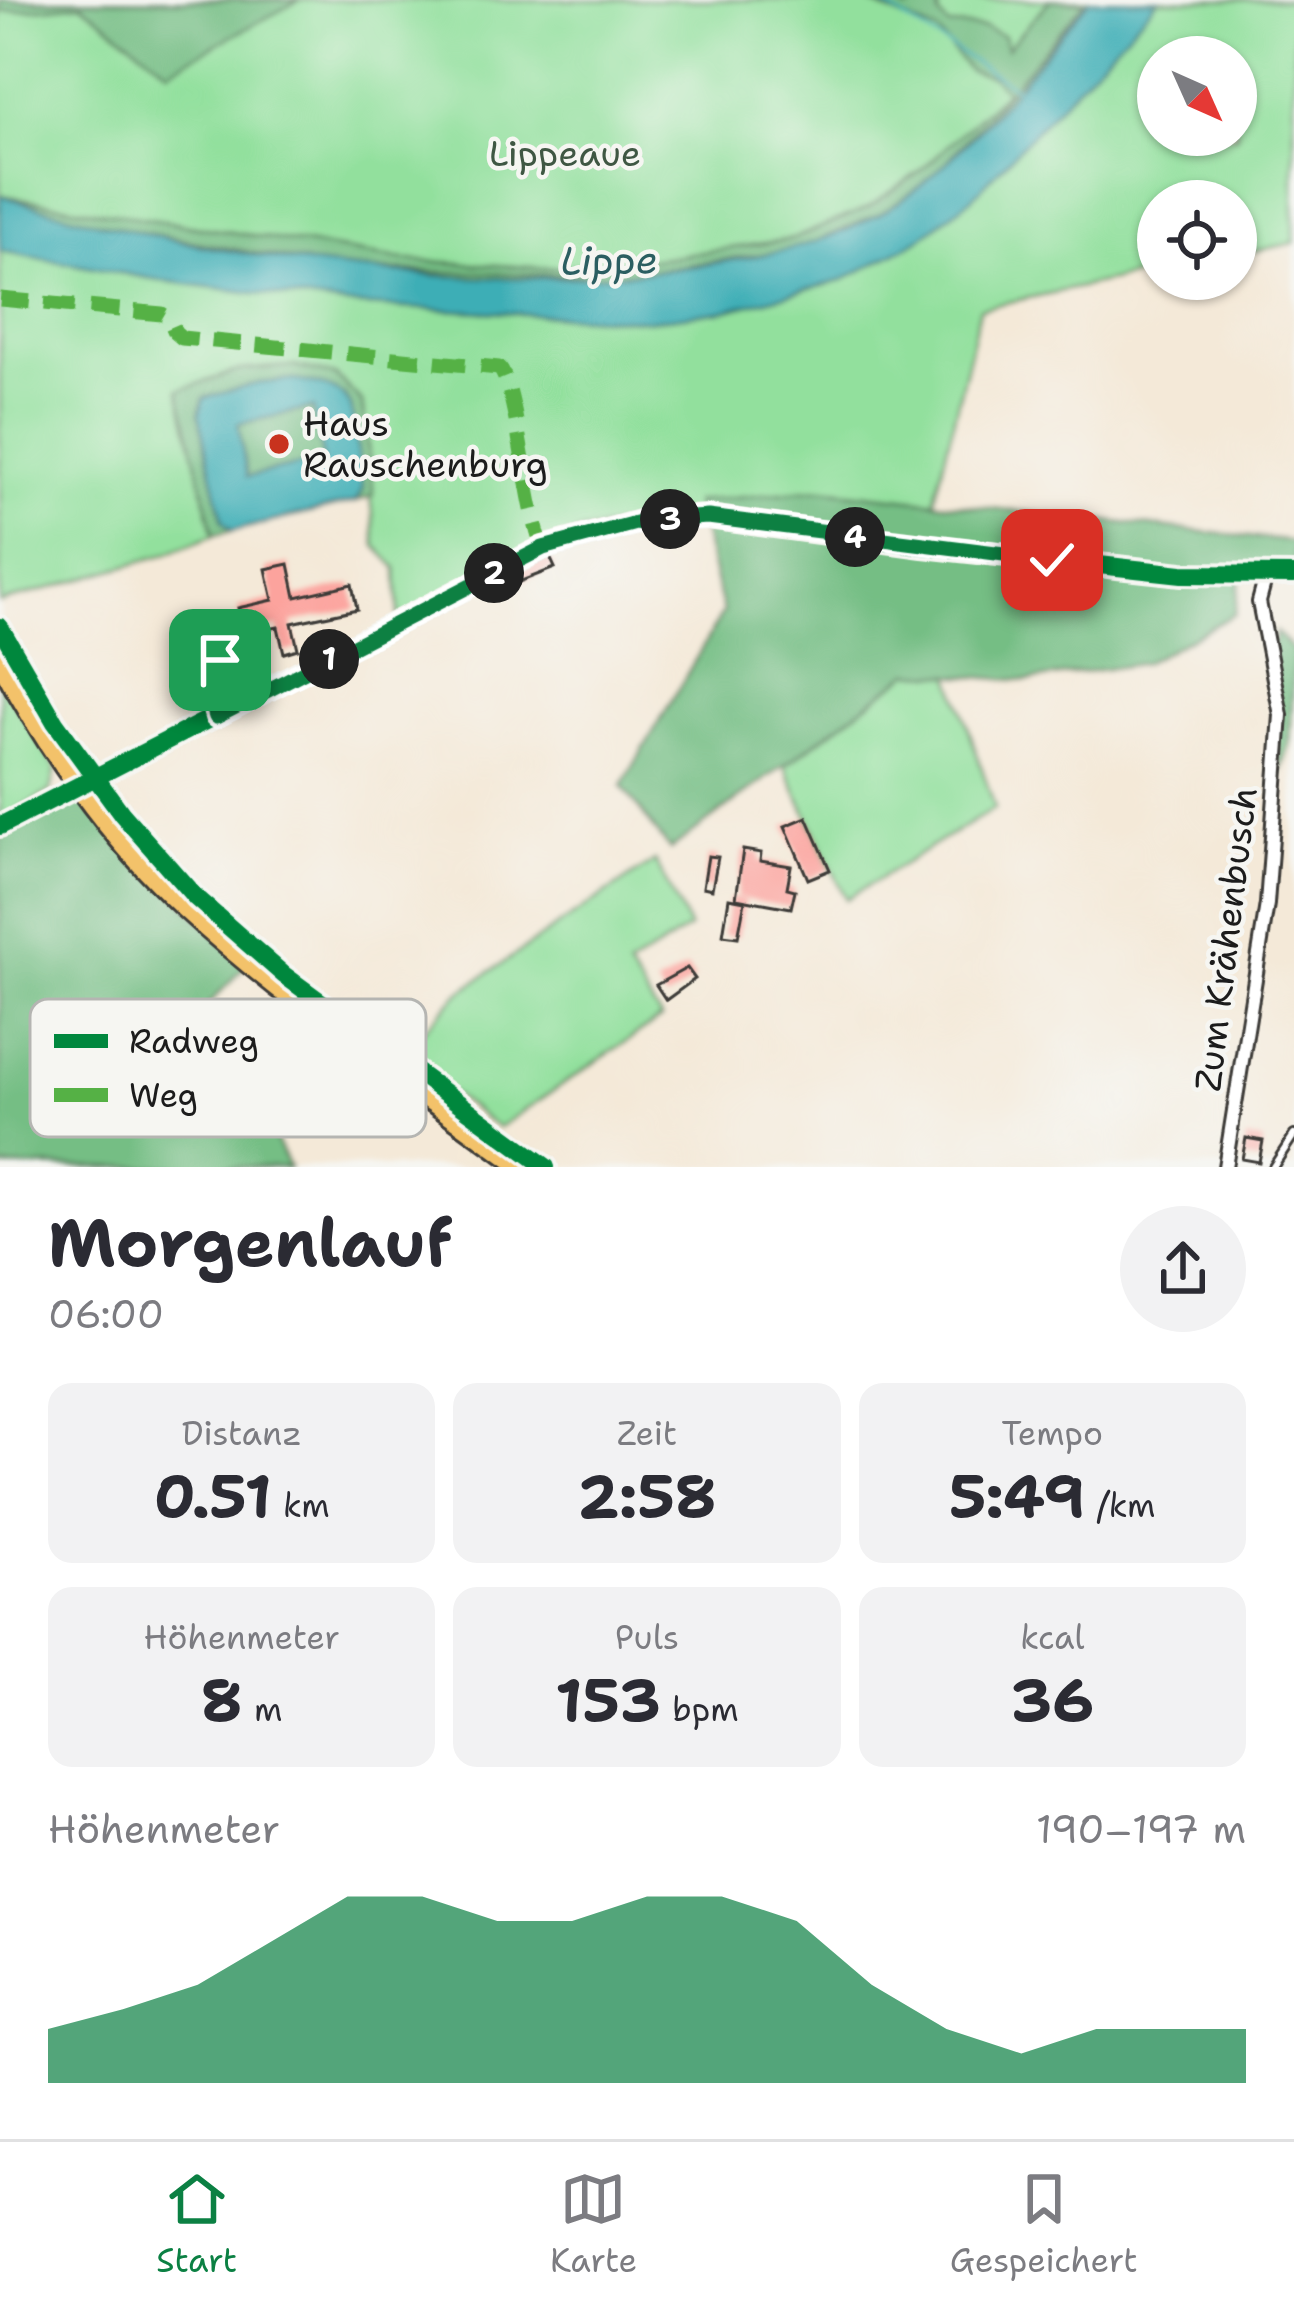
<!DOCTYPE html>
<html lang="de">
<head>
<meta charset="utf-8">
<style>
	body { margin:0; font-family:"Shantell Sans",sans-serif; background:#f2f2f3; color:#2b2b33; height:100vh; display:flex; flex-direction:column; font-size:45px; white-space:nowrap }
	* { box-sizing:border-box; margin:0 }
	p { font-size:39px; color:#7c7c81 }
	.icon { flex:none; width:66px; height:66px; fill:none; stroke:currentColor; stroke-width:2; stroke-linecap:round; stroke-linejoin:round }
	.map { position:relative; height:1167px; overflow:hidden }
	.panel { display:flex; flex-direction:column; background:#fff; flex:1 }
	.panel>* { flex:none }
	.needle { width:78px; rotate:135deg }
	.tools { position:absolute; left:1137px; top:36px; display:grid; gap:24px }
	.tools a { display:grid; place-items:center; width:120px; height:120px; border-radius:50%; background:#fff; box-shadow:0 3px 9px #0004; font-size:60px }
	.pin { position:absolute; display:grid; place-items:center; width:102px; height:102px; color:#fff; margin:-51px; border-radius:24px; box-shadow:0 6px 18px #0006 }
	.km { position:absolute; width:60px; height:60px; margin:-30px; border-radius:50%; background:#222; color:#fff; font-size:33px; line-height:60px; text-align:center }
	.round { display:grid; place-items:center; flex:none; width:126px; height:126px; border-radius:63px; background:#f2f2f3 }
	.summary { display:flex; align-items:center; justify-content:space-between; height:204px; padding:0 48px }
	h1 { font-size:66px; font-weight:700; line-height:90px }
	.metrics { display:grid; grid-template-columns:repeat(3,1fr); gap:18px; height:204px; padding:12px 48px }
	.metrics div { display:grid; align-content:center; border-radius:24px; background:#f2f2f3; text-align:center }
	.metrics b { font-size:60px; font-weight:700 }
	.metrics small { font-size:33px; font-weight:400 }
	.metrics p { font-size:33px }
	.chart { height:336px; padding:24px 48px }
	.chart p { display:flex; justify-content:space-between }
	.chart svg { width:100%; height:216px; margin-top:12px; fill:#0b8043; opacity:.7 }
	.tab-bar { display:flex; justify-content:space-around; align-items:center; height:168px; border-top:3px solid #e1e1e2; background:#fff; font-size:33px; color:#7c7c81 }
	.tab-bar a { display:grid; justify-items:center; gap:6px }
	.tab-bar .current { color:#0b8043 }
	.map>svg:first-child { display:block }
	.green { fill:#92e09d; stroke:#577e5c; stroke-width:3; fill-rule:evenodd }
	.forest { fill:#75be84; stroke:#486d50; stroke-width:3 }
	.water { fill:#3daeb6; stroke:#2c6569; stroke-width:3; fill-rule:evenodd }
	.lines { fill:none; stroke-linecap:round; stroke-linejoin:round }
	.stream { stroke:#3daeb6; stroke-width:3 }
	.building { fill:#fca39d }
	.service-casing { stroke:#3c3b38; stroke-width:12 }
	.minor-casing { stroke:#3c3b38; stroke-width:18 }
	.primary-casing { stroke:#3c3b38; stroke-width:27 }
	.service { stroke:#fff; stroke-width:6 }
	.minor { stroke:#fff; stroke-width:12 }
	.primary { stroke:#f3c26a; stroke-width:21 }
	.quiet { stroke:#55b145; stroke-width:15; stroke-dasharray:30 15; stroke-linecap:butt }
	.cycleway-casing { stroke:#f6f6f2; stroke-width:26 }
	.cycleway { stroke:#00873e; stroke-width:18 }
	.route-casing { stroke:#fff; stroke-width:24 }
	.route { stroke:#0b8043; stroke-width:15 }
	.poi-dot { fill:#c8321e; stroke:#f6f6f2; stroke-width:4.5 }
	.labels { text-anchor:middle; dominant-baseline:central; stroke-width:9; stroke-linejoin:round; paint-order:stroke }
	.park-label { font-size:36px; fill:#3f5743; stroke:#f6f6f2 }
	.poi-label { font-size:36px; fill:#1c1c1c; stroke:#f6f6f2; text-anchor:start }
	.street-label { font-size:36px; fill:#1c1c1c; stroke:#f6f6f2 }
	.water-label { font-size:39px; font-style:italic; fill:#2b5e61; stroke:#f6f6f2 }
	.key { fill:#f6f6f2; stroke:#b5b5b2; stroke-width:3 }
	.key-label { font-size:33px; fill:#1c1c1c }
</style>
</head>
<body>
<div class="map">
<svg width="1294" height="1167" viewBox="0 0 1294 1167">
	<rect width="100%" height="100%" fill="#f6f6f2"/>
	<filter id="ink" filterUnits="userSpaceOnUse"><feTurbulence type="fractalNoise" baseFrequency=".00833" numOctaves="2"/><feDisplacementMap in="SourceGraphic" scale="24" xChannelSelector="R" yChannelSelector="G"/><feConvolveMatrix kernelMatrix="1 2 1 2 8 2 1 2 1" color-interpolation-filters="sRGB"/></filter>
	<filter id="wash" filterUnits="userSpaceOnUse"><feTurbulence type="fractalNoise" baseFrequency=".004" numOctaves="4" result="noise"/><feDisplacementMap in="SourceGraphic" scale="48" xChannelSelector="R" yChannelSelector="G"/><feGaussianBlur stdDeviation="2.7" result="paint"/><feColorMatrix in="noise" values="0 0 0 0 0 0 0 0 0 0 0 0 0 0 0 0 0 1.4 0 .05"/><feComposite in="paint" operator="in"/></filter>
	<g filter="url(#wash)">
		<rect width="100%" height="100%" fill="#f4e9d8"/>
		<g class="green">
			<path d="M0,0H1294V243L1236,255V201H1158V271L980,308L933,507L698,514L579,532L399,619L397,568L376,546L362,402L180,390L214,535L163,555L0,603ZM1158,57H1236V135H1158Z"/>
			<polygon points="910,672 951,675 995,808 846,899 785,766"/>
			<polygon points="0,680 56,769 51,791 0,820"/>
			<polygon points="655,861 689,928 628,968 661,1018 498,1128 399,1055 460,992"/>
		</g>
		<g class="forest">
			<polygon points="0,0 300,0 168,70 82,4 0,12"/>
			<polygon points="862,0 894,0 908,10 917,0 939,0 939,15 949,26 984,28 1004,36 1007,48 1050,0 1085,2 933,178 881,213 799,249 613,276 347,270 91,223 0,195 405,260 548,268 634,262 793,239 869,207 919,172 1006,91 991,76 969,71 938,33"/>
			<path d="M292,366L335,375L362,402L374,495L356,502L363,488L351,407L344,395C280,376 268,381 204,398L199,414L223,520L232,531L214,535L179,390L240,370Z"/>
			<polygon points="313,408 324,460 247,477 238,424"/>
			<polygon points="820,489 1294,542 1294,573 1241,573 1235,614 1144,663 1027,681 910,672 670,850 622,786 723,612 695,502"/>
			<polygon points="1276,632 1294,652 1290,745 1280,774 1271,651"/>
			<polygon points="80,798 246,965 175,1040 269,1127 289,1167 0,1167 0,832 57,801"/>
		</g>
		<g class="water">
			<path d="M1090,0H1158L972,198L917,241L841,281L722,311L650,320L345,305L164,281L0,251V195C224,263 476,300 708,264C773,254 822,246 881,213C956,171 1032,66 1090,0Z"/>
			<path d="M295,380C318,384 339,385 351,406L363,488L356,502L232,531L223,521L199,414L204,398L259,383ZM313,408L323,460L247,477L238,424Z"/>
		</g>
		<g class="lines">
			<polyline class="stream" points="875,0 1016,88"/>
		</g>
		<g id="blocks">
			<g class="building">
				<polygon points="550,557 555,568 519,582 516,574"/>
				<polygon points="289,564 296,597 352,584 357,609 292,623 298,649 284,653 278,627 244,634 238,608 273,600 266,569"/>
				<polygon points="807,817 830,870 808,879 785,826"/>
				<polygon points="743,850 761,853 760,861 791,866 787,888 795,890 791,908 736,898"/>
				<polygon points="708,856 718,857 712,889 703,887"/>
				<polygon points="729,898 745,901 738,937 723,935"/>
				<polygon points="687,968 695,979 666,1000 656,985"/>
				<polygon points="1246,1138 1263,1141 1259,1162 1242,1159"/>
			</g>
		</g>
	</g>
	<g filter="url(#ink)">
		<use href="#blocks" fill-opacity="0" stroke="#3c3b38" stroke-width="3"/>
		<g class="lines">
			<defs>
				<g id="service">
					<path d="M215,714C207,689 223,652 217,619"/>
					<polyline points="1273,1167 1294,1135"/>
				</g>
				<g id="minor">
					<polyline points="0,826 543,548 643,521 708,517 923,546 1182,574 1294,575"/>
					<polyline points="1225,1167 1267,904 1281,715 1259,602 1266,576"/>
				</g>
				<path id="primary" d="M0,658C47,747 110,837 184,906C289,1003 410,1082 524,1167"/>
			</defs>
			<use href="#service" class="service-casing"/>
			<use href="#minor" class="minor-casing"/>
			<use href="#primary" class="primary-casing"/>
			<use href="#service" class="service"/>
			<use href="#minor" class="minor"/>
			<use href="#primary" class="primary"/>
			<path class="quiet" d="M0,299L162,314L169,318L175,332L182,338L499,368C517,385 526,511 543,548"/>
			<defs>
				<g id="cycleway">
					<polyline points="0,627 55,722 122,814 196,898 284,975 546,1167"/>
					<polyline points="0,826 543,548 643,521 708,517 923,546 1182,574 1294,575"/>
				</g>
			</defs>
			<use href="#cycleway" class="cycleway-casing"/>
			<use href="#cycleway" class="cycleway"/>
		</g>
	</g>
	<g class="lines" filter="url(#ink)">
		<defs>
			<polyline id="route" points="220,660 212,703 216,717 543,548 643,521 708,517 1052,560"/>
		</defs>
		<use href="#route" class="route-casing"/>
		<use href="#route" class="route"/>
	</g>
	<circle class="poi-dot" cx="279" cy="444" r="12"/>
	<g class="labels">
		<g class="park-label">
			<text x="565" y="153">Lippeaue</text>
		</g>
		<g class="poi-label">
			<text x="303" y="423">Haus<tspan x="303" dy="41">Rauschenburg</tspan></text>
		</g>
		<g class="street-label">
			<text transform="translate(1226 939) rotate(-83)">Zum Krähenbusch</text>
		</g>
		<g class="water-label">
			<text transform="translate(609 260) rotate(-1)">Lippe</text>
		</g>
	</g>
	<rect x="30" y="999" width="396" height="138" rx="18" class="key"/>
	<rect x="54" y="1034" width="54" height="14" fill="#00873e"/>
	<rect x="54" y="1088" width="54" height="14" fill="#55b145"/>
	<g class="key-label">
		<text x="129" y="1053">Radweg</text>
		<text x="129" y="1107">Weg</text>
	</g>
</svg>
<div class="tools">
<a><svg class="needle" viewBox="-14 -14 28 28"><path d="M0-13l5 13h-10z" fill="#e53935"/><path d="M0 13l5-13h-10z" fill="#7c7c81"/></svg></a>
<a><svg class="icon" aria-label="locate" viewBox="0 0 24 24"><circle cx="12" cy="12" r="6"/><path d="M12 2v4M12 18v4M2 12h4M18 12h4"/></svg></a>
</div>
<div class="pin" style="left:220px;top:660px;background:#1e9e55"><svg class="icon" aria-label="arrive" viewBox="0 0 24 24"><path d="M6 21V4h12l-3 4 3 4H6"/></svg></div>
<div class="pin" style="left:1052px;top:560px;background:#d93025"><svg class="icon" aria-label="check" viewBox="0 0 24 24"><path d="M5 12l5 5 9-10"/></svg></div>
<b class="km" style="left:329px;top:659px">1</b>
<b class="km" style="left:494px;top:573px">2</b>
<b class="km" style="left:670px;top:519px">3</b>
<b class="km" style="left:855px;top:537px">4</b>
</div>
<section class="panel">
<div class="summary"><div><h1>Morgenlauf</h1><p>06:00</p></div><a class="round"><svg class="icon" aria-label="share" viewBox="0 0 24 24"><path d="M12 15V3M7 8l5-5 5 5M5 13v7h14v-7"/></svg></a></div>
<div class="metrics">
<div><p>Distanz</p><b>0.51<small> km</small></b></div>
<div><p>Zeit</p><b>2:58</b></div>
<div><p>Tempo</p><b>5:49<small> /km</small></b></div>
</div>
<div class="metrics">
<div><p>Höhenmeter</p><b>8<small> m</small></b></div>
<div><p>Puls</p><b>153<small> bpm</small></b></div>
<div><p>kcal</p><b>36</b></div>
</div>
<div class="chart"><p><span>Höhenmeter</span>190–197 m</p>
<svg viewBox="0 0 160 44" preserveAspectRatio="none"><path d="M0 44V33L10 29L20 24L30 15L40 6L50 6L60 11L70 11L80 6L90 6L100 11L110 24L120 33L130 38L140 33L150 33L160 33V44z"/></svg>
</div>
</section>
<nav class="tab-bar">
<a class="current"><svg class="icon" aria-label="home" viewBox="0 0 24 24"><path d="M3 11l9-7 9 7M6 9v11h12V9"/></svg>Start</a>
<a><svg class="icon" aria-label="map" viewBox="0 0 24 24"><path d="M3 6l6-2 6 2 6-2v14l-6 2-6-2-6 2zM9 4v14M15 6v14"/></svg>Karte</a>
<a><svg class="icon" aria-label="saved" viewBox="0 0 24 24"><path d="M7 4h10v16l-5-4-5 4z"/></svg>Gespeichert</a>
</nav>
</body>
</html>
